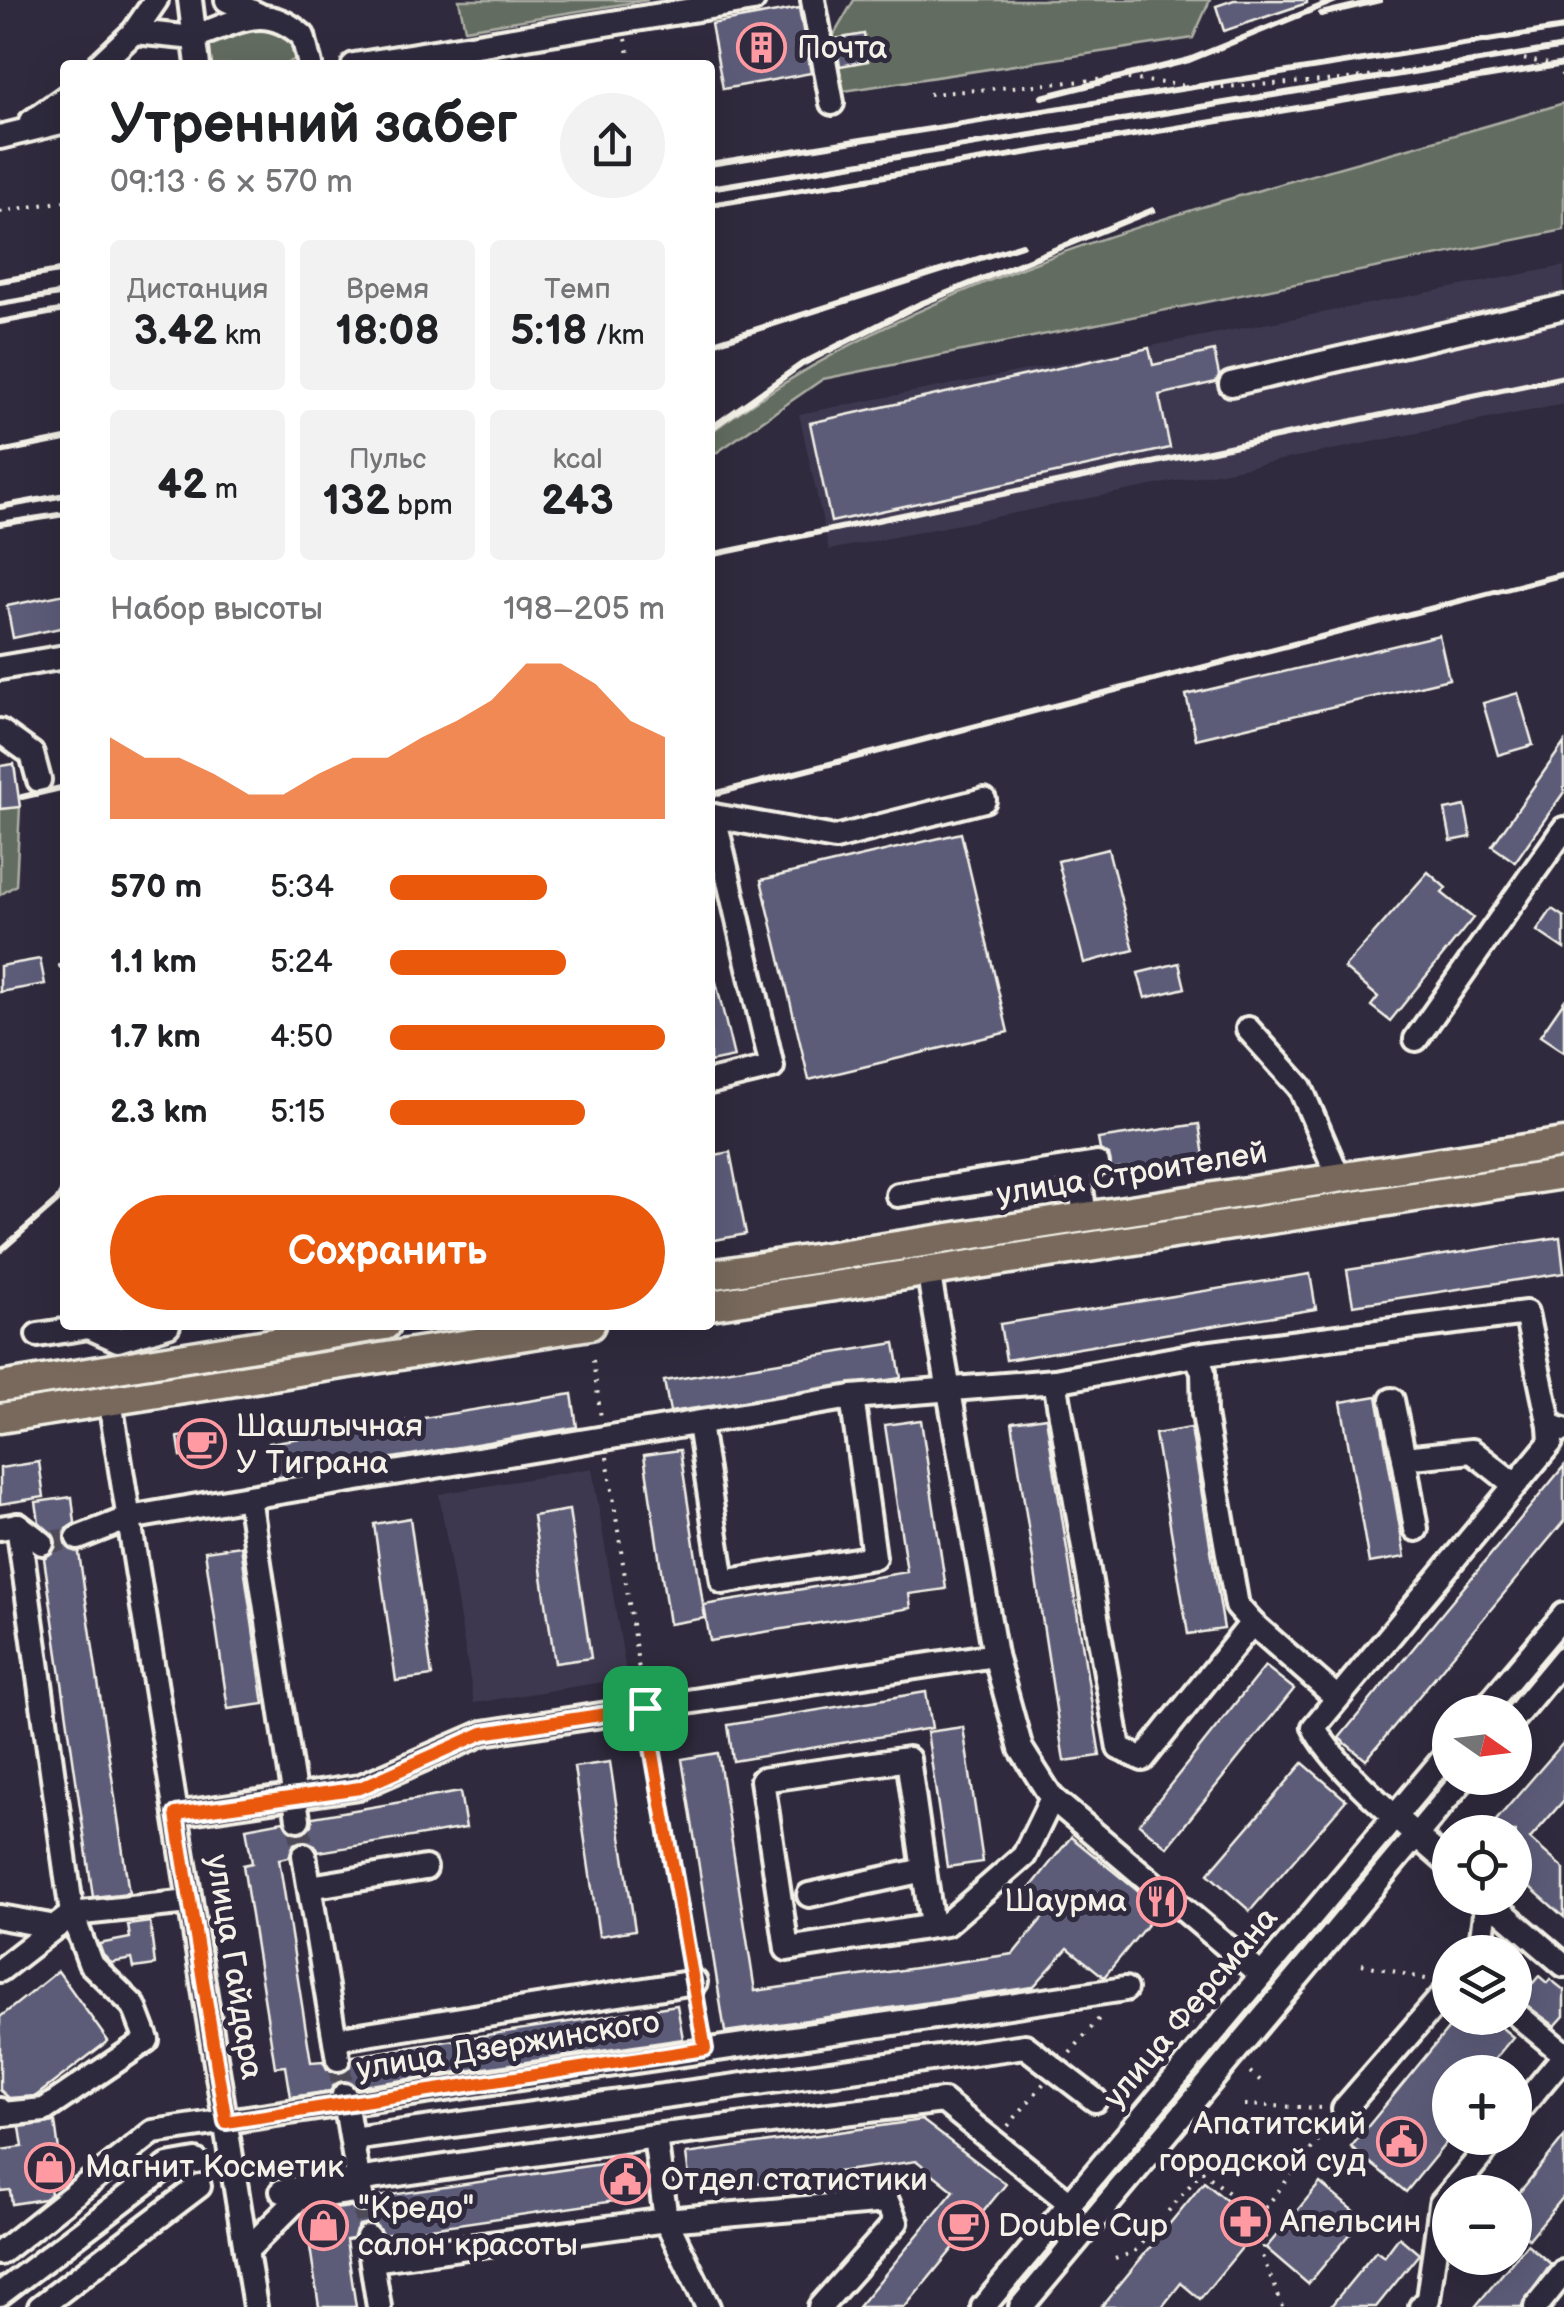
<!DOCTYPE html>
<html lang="ru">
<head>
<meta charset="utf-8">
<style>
	body { margin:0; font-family:"Balsamiq Sans",sans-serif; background:#f2f2f2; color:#202124; height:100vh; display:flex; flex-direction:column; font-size:38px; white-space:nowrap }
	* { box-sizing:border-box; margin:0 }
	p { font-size:32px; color:#757577 }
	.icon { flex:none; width:55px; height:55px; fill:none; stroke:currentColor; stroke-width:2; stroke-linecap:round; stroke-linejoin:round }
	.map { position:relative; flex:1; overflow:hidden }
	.sheet { position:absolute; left:60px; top:60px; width:655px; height:1270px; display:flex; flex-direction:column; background:#fff; border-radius:10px; box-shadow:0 10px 40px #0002 }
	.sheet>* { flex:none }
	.needle { width:65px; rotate:104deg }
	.tools { position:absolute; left:1432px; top:1695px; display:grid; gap:20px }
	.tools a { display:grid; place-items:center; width:100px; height:100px; border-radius:50%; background:#fff; box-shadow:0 10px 40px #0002; font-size:50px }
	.pin { position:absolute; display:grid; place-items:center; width:85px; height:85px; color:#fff; margin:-42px; border-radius:20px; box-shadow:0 5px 15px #0006 }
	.round { display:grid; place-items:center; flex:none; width:105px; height:105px; border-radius:52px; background:#f2f2f2 }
	.headline { display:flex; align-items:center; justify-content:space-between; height:170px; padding:0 50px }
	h1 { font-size:55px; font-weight:700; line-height:75px }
	.metrics { display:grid; grid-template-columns:repeat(3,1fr); gap:15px; height:170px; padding:10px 50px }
	.metrics div { display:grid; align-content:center; border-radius:10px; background:#f2f2f2; text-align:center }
	.metrics b { font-size:42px; font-weight:700 }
	.metrics small { font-size:28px; font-weight:400 }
	.metrics p { font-size:28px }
	.chart { height:280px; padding:20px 50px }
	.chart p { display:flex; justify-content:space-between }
	.chart svg { width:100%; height:180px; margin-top:10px; fill:#ea580c; opacity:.7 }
	.cta { display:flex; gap:20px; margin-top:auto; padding:20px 50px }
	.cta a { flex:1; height:115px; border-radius:60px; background:#ea580c; color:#fff; font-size:40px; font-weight:700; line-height:115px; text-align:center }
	ul { padding:0 50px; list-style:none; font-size:32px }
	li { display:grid; grid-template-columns:160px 120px 1fr; align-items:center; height:75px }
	li i { height:25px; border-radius:12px; background:#ea580c }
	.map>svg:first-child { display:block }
	.built { fill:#3c394f }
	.green { fill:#636c60; stroke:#acaea4; stroke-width:2.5 }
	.building { fill:#5b5c79; stroke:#f4f1e8; stroke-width:2.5 }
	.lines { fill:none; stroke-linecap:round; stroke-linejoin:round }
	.minor-tunnel { stroke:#4d4857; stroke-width:22; stroke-dasharray:22 11; stroke-linecap:butt }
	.minor-casing { stroke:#f4f1e8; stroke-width:30 }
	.major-casing { stroke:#f4f1e8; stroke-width:35 }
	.path { stroke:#f4f1e8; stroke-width:4; stroke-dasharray:2.5 8; stroke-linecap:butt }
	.minor { stroke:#2f2a3d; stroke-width:22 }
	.major { stroke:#78695c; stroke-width:28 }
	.rail { stroke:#f4f1e8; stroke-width:6 }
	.route-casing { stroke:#fff; stroke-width:20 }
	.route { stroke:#ea580c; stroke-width:12 }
	.labels { text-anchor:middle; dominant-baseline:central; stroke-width:10; stroke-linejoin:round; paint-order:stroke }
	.poi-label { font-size:32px; fill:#f4f1e8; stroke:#2f2a3d; text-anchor:start }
	.street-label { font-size:32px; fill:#f4f1e8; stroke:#2f2a3d }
</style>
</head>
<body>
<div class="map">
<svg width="1564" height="2307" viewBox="0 0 1564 2307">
	<rect width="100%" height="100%" fill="#2f2a3d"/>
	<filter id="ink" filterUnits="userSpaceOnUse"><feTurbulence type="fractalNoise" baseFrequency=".01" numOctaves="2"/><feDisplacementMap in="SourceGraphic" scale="20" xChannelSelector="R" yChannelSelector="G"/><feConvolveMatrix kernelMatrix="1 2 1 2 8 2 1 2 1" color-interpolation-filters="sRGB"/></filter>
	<g filter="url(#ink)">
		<g class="built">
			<polygon points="1564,266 1564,404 829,550 799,414"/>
			<polygon points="592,1468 627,1678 474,1703 439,1494"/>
		</g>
		<g class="green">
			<polygon points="459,0 648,0 465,29"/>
			<polygon points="854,0 1210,0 1193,38 837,92 828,45"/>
			<polygon points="281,26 293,34 297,58 284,65 210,65 210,44 222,36"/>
			<path d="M1564,103V230L823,379L710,457V433C958,249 1275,192 1564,103Z"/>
			<polygon points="20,807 16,885 0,895 0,809"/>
		</g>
		<g class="building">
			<polygon points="1234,0 1307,0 1307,3 1224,31 1216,6"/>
			<polygon points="799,8 811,73 723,89 711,24"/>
			<polygon points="864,34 868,61 840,66 835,39"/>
			<polygon points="1149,348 1153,365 1214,351 1219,375 1216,382 1159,395 1170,448 831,522 810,423"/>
			<polygon points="65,594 65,627 13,638 7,606"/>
			<polygon points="1439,635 1449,679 1196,739 1186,695"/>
			<polygon points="1518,693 1533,745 1498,755 1483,703"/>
			<polygon points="1564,743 1564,792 1515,862 1492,846"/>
			<polygon points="14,764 20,807 0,809 0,766"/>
			<polygon points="1465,806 1471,837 1451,841 1445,810"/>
			<polygon points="961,833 1008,1032 809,1080 761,880"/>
			<polygon points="1108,849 1134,950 1084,963 1058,861"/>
			<polygon points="1428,872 1446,888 1442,893 1473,918 1390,1021 1371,1006 1378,997 1344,968"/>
			<polygon points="1552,909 1564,917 1564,949 1537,931"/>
			<polygon points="40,959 45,984 0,992 0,966"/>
			<polygon points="1179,963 1185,988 1145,998 1138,973"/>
			<polygon points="716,982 734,1057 710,1062 710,983"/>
			<polygon points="1564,1001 1564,1052 1540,1036"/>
			<polygon points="1199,1124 1204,1156 1111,1170 1109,1155 1100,1150 1098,1139"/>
			<polygon points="730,1152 746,1234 710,1241 710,1156"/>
			<polygon points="1560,1237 1564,1273 1353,1305 1347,1270"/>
			<polygon points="1310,1274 1316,1309 1006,1360 1000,1324"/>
			<polygon points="895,1343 901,1378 670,1412 664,1381"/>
			<polygon points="572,1394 577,1427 274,1478 269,1443"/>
			<polygon points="1377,1396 1405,1557 1369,1563 1341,1402"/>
			<polygon points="1046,1417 1100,1756 1064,1761 1012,1422"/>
			<polygon points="921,1420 946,1589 909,1594 911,1608 710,1641 704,1605 907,1572 885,1425"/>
			<polygon points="1191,1428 1224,1629 1188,1634 1155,1434"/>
			<polygon points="221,1431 223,1451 181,1457 178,1437"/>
			<polygon points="680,1450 705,1618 669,1624 644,1455"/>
			<polygon points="39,1462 44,1497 0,1504 0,1468"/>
			<polygon points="1564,1466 1564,1521 1366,1760 1339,1738"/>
			<polygon points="72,1497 75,1523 66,1529 64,1543 79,1553 129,1893 93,1897 44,1558 54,1551 56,1538 39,1522 36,1502"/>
			<polygon points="569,1510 591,1658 555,1663 533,1516"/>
			<polygon points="410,1518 432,1676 396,1681 374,1524"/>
			<polygon points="241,1546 264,1704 228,1709 205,1551"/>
			<polygon points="1265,1666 1294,1689 1167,1847 1139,1824"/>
			<polygon points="926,1692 932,1728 733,1761 728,1725"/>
			<polygon points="963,1727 983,1862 947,1867 927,1732"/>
			<polygon points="1564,1742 1564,1800 1530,1839 1564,1869 1564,1917 1515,1874 1515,1832 1486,1832"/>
			<polygon points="718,1753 755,1991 1013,1954 1045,1915 1023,1897 1071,1837 1160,1909 1104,1977 1068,1948 1033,1987 725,2032 682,1759"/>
			<polygon points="610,1762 635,1930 599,1936 574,1767"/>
			<polygon points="1303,1763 1346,1800 1250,1911 1208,1874"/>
			<polygon points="460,1792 466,1828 319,1852 315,1845 302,1840 294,1844 289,1857 279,1859 311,2062 323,2061 327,2069 340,2074 348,2070 353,2056 677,2005 683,2039 356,2087 342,2080 330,2091 291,2097 286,2066 275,2067 243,1865 252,1863 246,1828 283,1821 292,1832 301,1834 312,1825 313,1817"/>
			<polygon points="150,1922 155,1965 134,1968 132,1959 111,1963 103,1955 99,1944 130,1938 128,1925"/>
			<polygon points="1515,1967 1533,1983 1539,1976 1547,1983 1550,1979 1564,1990 1564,2016 1555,2026 1515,1997"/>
			<polygon points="58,1971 108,2041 36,2096 9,2098 0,2090 0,2017"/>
			<polygon points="1457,2018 1490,2018 1513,2037 1484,2072 1450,2072 1450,2138 1406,2192 1351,2147"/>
			<polygon points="922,2120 1006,2184 905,2307 858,2307 954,2191 917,2161 691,2192 686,2154"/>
			<polygon points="55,2122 63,2180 49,2182 51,2194 44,2199 12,2204 10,2190 0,2191 0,2150 23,2147 20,2127"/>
			<polygon points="1564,2137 1564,2196 1529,2239 1515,2228 1515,2198"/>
			<polygon points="629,2160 635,2198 383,2235 374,2223 359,2225 353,2239 346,2240 356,2307 319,2307 310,2247 318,2245 312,2212 350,2207 364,2214 373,2209 377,2197"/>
			<polygon points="1204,2182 1259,2227 1200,2299 1181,2283 1162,2307 1101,2307"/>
			<polygon points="1320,2183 1363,2219 1308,2284 1266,2248"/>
			<polygon points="1399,2237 1419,2254 1376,2307 1330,2307 1376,2251 1384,2257"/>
			<polygon points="1527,2244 1551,2264 1521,2307 1475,2307"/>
		</g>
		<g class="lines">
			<g class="minor-tunnel">
				<polyline points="42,1543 78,1538"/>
				<polyline points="298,1819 304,1855"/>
				<polyline points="338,2059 344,2095"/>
				<polyline points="362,2199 368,2237"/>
			</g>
			<defs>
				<g id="minor">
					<polyline points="190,0 198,65"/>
					<polyline points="227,0 259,15"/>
					<polyline points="813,0 832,103"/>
					<polyline points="134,32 195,38"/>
					<path d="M194,37C238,22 264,1 303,36L310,65"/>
					<polyline points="99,65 134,32 156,0"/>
					<polyline points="354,65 753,0"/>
					<polyline points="31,122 65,98"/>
					<polyline points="0,137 65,121"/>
					<polyline points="1231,384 1564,307"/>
					<polyline points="0,668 65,657"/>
					<polyline points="0,731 32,754 39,780"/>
					<polyline points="714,816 835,838 984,800"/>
					<polyline points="710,817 714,816 772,1067 710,1082"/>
					<polyline points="1248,1029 1300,1087 1339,1178"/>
					<polyline points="1416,1039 1564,829"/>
					<polyline points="1078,1167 1085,1216"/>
					<polyline points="898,1195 1097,1164"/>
					<polyline points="928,1270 995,1655 1021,1749 1052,1798 1261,1975"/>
					<polyline points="38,1335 89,1327 118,1340 168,1325"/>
					<polyline points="1196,1355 1203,1372 1204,1414 1237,1606 1252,1623"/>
					<polyline points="1055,1381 1196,1355 1526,1313 1550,1426 1564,1430"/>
					<polyline points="1392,1400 1404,1458"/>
					<polyline points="110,1401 255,2307"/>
					<polyline points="699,1424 723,1582 874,1557 852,1397"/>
					<polyline points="0,1528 18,1525 42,1543"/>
					<polyline points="1416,1529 1404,1458 1472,1451 1515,1485"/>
					<polyline points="78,1538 129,1518 249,1497"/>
					<polyline points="1482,1712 1564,1615"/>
					<polyline points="1515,1717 1564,1658"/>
					<polyline points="176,1814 359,1787 483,1733 995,1655"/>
					<polyline points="298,1819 249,1497 852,1397 1055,1381 1119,1748 1143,1759 1252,1623 1336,1697"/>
					<polyline points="304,1855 338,2059"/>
					<path d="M1450,1865C1412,1831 1335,1770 1314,1727L1551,1442L1550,1426"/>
					<polyline points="310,1887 425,1868"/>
					<polyline points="809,1895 924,1870"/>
					<polyline points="1486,1898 1564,1965"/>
					<polyline points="0,1917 56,1927"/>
					<polyline points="932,1926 908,1759 762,1780 787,1949 946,1924 1024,1856 1052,1798"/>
					<polyline points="1480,1952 1487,1899"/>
					<polyline points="0,1970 72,1914 190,1902"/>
					<polyline points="1515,2013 1564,2054"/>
					<polyline points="335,2039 695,1982"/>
					<polyline points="344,2095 360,2190"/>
					<polyline points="1344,2109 1450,1987"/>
					<polyline points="0,2110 3,2114 44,2110 147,2040 134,2006 90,1963 72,1914 18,1525"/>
					<polyline points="1515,2115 1564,2056"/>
					<polyline points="655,2136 666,2220 708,2307"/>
					<polyline points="352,2139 1025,2046 1095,2100"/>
					<polyline points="282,2191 655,2136 943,2101 1070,2203"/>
					<polyline points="368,2237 379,2307"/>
					<polyline points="246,2251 298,2199 360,2190 362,2199"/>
					<polyline points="0,2253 153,2132 1125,1989"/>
					<polyline points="372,2260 666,2220 887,2201 896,2222 820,2307"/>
					<polyline points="0,2294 168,2166 196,2161"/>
					<polyline points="40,2307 199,2186"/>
					<polyline points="983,2307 1450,1751"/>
					<polyline points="1021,2307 1464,1778"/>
					<polyline points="1421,2307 1428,2299 1441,2204 1496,2138"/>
					<polyline points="1536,2307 1564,2272"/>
				</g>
				<g id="major">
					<polyline points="710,1275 1564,1143"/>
					<polyline points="710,1305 1564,1174"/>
					<polyline points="0,1387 385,1325"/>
					<polyline points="0,1418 590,1325"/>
				</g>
			</defs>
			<use href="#minor" class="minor-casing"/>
			<use href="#major" class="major-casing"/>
			<g class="path">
				<polyline points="626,39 631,65"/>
				<polyline points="929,94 1119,78 1207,88 1341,80 1506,56 1555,65 1564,77"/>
				<polyline points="0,212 65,201"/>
				<polyline points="593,1360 601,1418"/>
				<polyline points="607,1457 642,1690"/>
				<polyline points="649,1729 691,1961"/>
				<polyline points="1362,1964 1430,1980"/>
				<polyline points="697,1999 702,2030"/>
				<polyline points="1174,2010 1194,2027"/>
				<polyline points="1070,2053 1102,2015"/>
				<polyline points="1250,2072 1262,2082"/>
				<polyline points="1245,2105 1324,2108"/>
				<polyline points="1008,2126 1044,2083"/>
				<polyline points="1258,2217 1266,2231 1262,2256 1283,2307"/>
				<polyline points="1115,2259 1134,2252 1202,2171 1258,2217 1331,2124"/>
			</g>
			<use href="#minor" class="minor"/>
			<use href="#major" class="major"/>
			<g class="rail">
				<polyline points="1321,14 1380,0"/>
				<polyline points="1042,97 1189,60 1336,0"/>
				<polyline points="710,164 1564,28"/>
				<polyline points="710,188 1564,47"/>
				<polyline points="710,205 1564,64"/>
				<polyline points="0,281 65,270"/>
				<polyline points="0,304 65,293"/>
				<polyline points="0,322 65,310"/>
				<polyline points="710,344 1022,245"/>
				<polyline points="710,429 802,364 920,304 1153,210"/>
				<polyline points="0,452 65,439"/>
				<polyline points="0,507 65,495"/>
				<polyline points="0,524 65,514"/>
				<polyline points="710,555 1564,377"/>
				<polyline points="710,795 1564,574"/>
				<polyline points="22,797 65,787"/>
				<polyline points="61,966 65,964"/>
				<polyline points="0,1251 57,1201 65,1187"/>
			</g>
		</g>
	</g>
	<g class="lines" filter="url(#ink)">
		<defs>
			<polygon id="route" points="645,1708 705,2049 226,2122 176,1814 360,1788 483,1733"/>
		</defs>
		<use href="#route" class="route-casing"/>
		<use href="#route" class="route"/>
	</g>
	<defs>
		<symbol id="building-ring" viewBox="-11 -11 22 22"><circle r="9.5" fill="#2f2a3d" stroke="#ff9aa2" stroke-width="1.5"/><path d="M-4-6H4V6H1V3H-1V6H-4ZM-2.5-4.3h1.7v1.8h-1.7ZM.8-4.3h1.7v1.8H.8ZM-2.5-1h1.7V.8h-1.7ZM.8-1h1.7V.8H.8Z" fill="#ff9aa2"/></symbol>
		<symbol id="cafe-ring" viewBox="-11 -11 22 22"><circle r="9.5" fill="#2f2a3d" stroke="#ff9aa2" stroke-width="1.5"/><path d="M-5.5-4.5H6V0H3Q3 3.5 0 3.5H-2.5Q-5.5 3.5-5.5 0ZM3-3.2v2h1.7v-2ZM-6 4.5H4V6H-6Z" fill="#ff9aa2"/></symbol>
		<symbol id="restaurant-ring" viewBox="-11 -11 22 22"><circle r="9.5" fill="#2f2a3d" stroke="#ff9aa2" stroke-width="1.5"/><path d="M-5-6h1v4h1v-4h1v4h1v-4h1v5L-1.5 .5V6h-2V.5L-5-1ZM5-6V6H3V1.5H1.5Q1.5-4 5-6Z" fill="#ff9aa2"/></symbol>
		<symbol id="civic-ring" viewBox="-11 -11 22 22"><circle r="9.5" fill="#2f2a3d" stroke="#ff9aa2" stroke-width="1.5"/><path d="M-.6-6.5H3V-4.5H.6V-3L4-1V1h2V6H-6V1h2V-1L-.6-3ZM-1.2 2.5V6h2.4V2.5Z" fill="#ff9aa2"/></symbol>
		<symbol id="shop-ring" viewBox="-11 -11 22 22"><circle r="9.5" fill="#2f2a3d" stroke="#ff9aa2" stroke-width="1.5"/><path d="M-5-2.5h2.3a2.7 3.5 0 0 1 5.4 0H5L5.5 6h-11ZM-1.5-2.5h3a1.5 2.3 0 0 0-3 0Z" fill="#ff9aa2"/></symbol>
		<symbol id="pharmacy-ring" viewBox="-11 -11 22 22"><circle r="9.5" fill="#2f2a3d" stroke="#ff9aa2" stroke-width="1.5"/><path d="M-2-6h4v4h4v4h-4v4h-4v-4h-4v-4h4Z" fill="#ff9aa2"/></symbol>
	</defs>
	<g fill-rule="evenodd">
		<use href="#building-ring" x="734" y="20" width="55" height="55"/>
		<use href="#cafe-ring" x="174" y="1416" width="55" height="55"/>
		<use href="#restaurant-ring" x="1134" y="1874" width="55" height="55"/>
		<use href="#civic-ring" x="1374" y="2114" width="55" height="55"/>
		<use href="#shop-ring" x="22" y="2140" width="55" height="55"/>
		<use href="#civic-ring" x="598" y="2152" width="55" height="55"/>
		<use href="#pharmacy-ring" x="1218" y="2194" width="55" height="55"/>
		<use href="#shop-ring" x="296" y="2198" width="55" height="55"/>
		<use href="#cafe-ring" x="936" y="2198" width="55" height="55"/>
	</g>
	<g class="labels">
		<g class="poi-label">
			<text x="797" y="48">Почта</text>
			<text x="236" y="1426">Шашлычная<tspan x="236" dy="37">У Тиграна</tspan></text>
			<text x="1127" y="1901" text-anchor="end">Шаурма</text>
			<text x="1366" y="2124" text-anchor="end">Апатитский<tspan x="1366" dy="37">городской суд</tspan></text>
			<text x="85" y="2167">Магнит Косметик</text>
			<text x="661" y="2180">Отдел статистики</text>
			<text x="358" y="2208">"Кредо"<tspan x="358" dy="37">салон красоты</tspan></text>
			<text x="1280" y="2222">Апельсин</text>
			<text x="998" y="2226">Double Cup</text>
		</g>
		<g class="street-label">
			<text transform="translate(1132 1174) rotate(-9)">улица Строителей</text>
			<text transform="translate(234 1967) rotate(81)">улица Гайдара</text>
			<text transform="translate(1191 2008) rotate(-50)">улица Ферсмана</text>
			<text transform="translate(508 2046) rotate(-9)">улица Дзержинского</text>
		</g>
	</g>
</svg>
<div class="tools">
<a><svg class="needle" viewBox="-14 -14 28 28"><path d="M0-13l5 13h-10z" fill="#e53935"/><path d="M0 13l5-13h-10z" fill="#757577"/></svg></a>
<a><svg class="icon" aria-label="locate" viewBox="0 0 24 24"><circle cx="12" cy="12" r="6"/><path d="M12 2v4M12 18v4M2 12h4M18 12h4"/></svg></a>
<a><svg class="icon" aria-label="layers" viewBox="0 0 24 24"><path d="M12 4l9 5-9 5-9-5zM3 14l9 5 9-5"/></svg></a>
<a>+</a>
<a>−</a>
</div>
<div class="pin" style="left:645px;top:1708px;background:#1e9e55"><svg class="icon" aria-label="arrive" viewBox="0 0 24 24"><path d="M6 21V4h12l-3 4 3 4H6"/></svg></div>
<section class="sheet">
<div class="headline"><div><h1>Утренний забег</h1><p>09:13 · 6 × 570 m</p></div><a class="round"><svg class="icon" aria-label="share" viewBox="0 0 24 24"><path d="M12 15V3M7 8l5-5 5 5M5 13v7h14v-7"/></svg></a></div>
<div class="metrics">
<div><p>Дистанция</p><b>3.42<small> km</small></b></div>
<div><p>Время</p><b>18:08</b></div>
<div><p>Темп</p><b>5:18<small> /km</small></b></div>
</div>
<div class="metrics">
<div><b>42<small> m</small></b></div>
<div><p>Пульс</p><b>132<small> bpm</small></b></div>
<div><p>kcal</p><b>243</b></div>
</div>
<div class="chart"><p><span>Набор высоты</span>198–205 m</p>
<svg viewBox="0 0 160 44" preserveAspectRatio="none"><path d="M0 44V24L10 29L20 29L30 33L40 38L50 38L60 33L70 29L80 29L90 24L100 20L110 15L120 6L130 6L140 11L150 20L160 24V44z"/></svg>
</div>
<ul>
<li><b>570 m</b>5:34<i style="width:57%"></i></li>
<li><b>1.1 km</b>5:24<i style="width:64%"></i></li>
<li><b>1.7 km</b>4:50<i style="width:100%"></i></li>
<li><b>2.3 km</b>5:15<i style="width:71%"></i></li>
</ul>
<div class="cta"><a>Сохранить</a></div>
</section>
</div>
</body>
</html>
